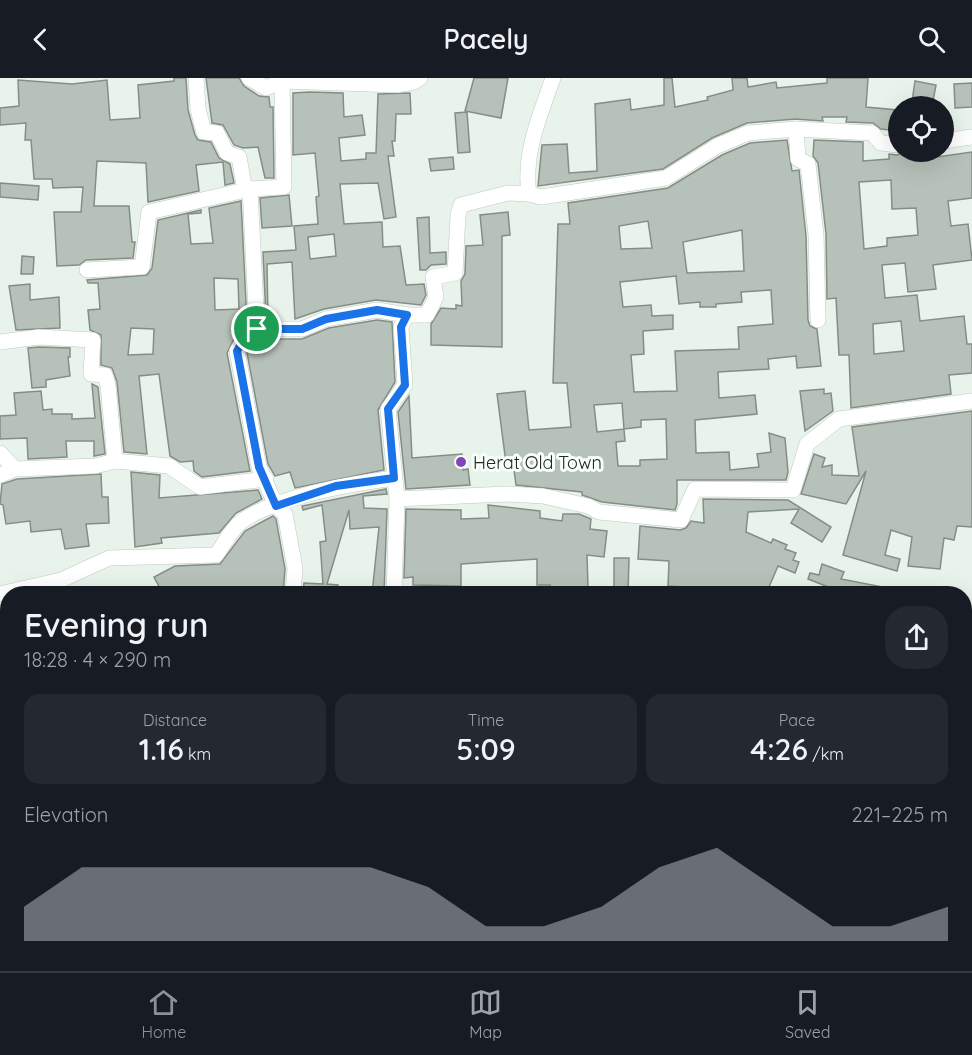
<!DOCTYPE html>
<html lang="en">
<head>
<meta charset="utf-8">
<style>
	body { margin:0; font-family:Quicksand,sans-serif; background:#242831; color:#f1f3f6; height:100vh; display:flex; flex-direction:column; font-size:22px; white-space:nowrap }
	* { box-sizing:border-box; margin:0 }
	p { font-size:20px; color:#9ea1a6 }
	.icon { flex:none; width:33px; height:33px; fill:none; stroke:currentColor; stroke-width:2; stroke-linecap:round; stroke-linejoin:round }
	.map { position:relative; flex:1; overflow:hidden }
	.details { position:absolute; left:0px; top:508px; width:972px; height:386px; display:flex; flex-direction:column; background:#171b24; border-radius:24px 24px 0 0; box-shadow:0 6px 24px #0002 }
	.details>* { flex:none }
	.controls { position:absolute; left:888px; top:18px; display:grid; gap:12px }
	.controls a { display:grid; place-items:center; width:66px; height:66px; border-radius:50%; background:#171b24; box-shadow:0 6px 24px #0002; font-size:30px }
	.pin { position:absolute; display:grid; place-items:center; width:51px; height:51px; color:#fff; margin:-26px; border:3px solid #fff; border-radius:50%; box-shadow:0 2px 6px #0007 }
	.round { display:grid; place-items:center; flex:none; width:63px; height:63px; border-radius:24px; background:#242831 }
	.summary { display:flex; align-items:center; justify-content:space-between; height:102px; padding:0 24px }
	h1 { font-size:33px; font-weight:600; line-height:45px }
	.stats { display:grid; grid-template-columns:repeat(3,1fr); gap:9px; height:102px; padding:6px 24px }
	.stats div { display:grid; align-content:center; border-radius:15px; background:#242831; text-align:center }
	.stats b { font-size:30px; font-weight:600 }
	.stats small { font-size:16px; font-weight:400 }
	.stats p { font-size:16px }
	.chart { height:168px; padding:12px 24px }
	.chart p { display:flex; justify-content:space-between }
	.chart svg { width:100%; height:108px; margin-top:6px; fill:#8c9099; opacity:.7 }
	header { display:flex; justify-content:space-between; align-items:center; height:78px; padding:0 24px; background:#171b24; font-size:27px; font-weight:600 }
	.menu { display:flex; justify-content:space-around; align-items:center; height:84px; border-top:2px solid #363941; background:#171b24; font-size:16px; color:#9ea1a6 }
	.menu a { display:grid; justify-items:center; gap:3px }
	.menu .selected { color:#8c9099 }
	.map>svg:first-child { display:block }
	.building { fill:#b6c1b9; stroke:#848e86; stroke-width:1.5; fill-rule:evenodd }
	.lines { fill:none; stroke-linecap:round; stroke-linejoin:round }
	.minor-casing { stroke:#bfcac2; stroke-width:16 }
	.minor { stroke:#fff; stroke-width:15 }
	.route-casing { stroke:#fff; stroke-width:12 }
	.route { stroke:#1a73e8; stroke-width:8 }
	.poi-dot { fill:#8045bb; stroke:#f8fffa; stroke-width:2 }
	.labels { text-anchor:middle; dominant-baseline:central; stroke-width:6; stroke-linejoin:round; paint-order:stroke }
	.poi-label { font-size:18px; fill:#232824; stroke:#f8fffa; text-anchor:start }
</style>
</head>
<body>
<header><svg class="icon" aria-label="back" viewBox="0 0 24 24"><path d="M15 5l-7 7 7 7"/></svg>Pacely<svg class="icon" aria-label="search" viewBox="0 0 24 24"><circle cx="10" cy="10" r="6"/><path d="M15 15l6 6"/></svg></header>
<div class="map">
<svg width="972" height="893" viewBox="0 0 972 893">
	<rect width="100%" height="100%" fill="#e8f3eb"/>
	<g class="building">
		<polygon points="174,0 186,0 188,32 195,57 198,62 211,64 219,80 230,86 234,105 225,107 223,84 196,87 199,113 148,124 146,85 97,83 94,128 129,128 132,164 135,164 133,180 86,182 79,187 57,188 54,134 81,134 83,109 53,110 52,101 34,101 31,62 25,62 26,45 0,47 0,30 19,28 18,2 72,6 107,2 110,42 140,40 138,7 174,3"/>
		<polygon points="206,0 239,0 244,8 259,18 269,19 270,29 273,29 274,100 265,100 258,69 243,70 234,67 223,47 212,45"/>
		<polygon points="474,0 508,0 501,40 465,33"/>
		<polygon points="664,0 672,0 675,29 708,22 707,19 733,12 732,0 747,0 748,9 776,4 777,10 827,5 827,0 868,0 866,29 898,32 898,53 881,51 873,45 846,44 847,39 822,39 823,43 795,41 747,45 712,60 663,91 538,108 542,67 567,66 569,95 597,93 595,26 630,21 631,32 664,27"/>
		<polygon points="915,3 936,7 932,28 912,24"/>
		<polygon points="972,5 972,29 955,30 954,6"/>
		<path d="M309,14L343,15L344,39L362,37L365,57L339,60L341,83L366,81V75H376L378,16L410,15L411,36H396L395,63H392L394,78H388L396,139L384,141L378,105L340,106L344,146L382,144L383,169L400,168L406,207L424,206L426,217L421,227L376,222L324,231L295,241L292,184L267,186L268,241H266L263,174L296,172L294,148L318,146L316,119L319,118L315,75L293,77V15ZM334,156L336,178L310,181L308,159Z"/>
		<polygon points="467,34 470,74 458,75 455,35"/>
		<path d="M787,62L792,93L799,92L806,158L808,242L810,248L817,251L821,288L797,290L796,278L768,281L769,291L718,294L719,320L755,317L757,336L695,342L696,375L729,374L730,392L759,389L757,376L771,374L769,355L785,360L788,394L786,402H677V426L675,432L602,424L582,417V414L516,407L514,392L507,393L497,316L525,313L529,352L571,349L567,305H553L558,146H570L568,125L668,110L722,77L750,65ZM648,143L652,170L621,171L619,148ZM742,152L744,193L687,195L683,164ZM676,198L679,226L700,224V229H716V226L742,224L741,214L771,212L773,246L738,249L739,271L675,273L677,313L634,314L631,277L644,276L643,253L673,251V237L652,238L651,227L623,229L620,204ZM622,325L624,351L641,349V342L666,341L667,381L640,382V388H618L616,364L625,363L624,351L597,354L594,327Z"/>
		<path d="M814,62L863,64V83L889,81V76L897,77L905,74H930V80L972,74V120L948,123L951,148L968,146L972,182L933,187L936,211L908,214L905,185L882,187L885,220L917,217L920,243L964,238L967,266H972V295L949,297L951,316L851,330L849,277H839L836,220L827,221L826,156L818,85L813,78ZM891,102L892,131L916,130L918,157L887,160V168L864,171L859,104ZM901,243L904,273L874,276L873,246Z"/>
		<polygon points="453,79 454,91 431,93 429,81"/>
		<polygon points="0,105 39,108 38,122 0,119"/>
		<polygon points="289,117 292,148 262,150 260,120"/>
		<path d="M241,123L247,245L239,251L227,275L250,393L202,399L194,393L193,383L180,384L170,378L159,296L139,298L147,376L124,374L117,304L112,290L101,287V257L90,252L88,232L100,231L98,205H88L87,202L147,197L152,190L158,142L201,132V135L188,136L191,166L213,165L209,130ZM214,200L238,201L239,231L215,232ZM131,250L154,251L153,276L128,277Z"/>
		<polygon points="508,134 510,157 502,158 502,269 431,267 431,246 441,230 456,231 456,227 462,228 461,203 465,196 466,168 483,167 480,137"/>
		<polygon points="429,139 430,175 446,174 446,186 431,187 426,192 420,192 417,140"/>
		<polygon points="22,178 34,179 33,196 21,196"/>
		<polygon points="30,206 30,222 59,219 60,250 16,252 9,208"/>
		<polygon points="377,242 392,244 395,304 378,332 384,392 295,410 290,394 275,398 268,386 247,275 254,263 259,261 302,261 329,250"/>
		<polygon points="39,269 70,270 70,279 68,279 70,298 46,302 46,309 32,310 28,270"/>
		<polygon points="92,306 98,309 105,376 94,378 94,363 66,363 67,379 28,381 27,360 0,361 0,338 16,337 14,315 41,313 43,332 52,331 52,336 72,336 72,341 95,340"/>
		<polygon points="824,311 824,316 831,315 833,333 805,353 800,313"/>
		<polygon points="409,318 412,380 462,376 463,392 468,391 470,407 406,411 398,334"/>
		<polygon points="972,333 972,449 957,448 954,462 944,460 940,491 908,488 912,459 891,452 885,477 900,481 897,493 843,477 866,393 846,426 801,416 814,376 825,380 822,389 832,387 832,397 859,398 852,349"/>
		<polygon points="131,394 160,397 159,420 258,412 262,421 236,435 219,455 161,460 162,465 135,469"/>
		<polygon points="101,396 102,419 108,419 109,445 86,446 89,468 65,471 61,451 31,454 30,443 6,446 3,427 0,426 2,406 17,401"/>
		<polygon points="386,411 387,416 363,418 364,430 387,431 384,516 372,516 379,449 350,451 349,432 327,506 338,507 337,516 303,516 304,505 323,506 320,464 326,463 322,427 303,432 302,428"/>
		<polygon points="703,421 788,422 831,449 822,464 791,445 799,431 748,434 746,454 771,465 773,461 787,467 785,471 796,475 793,482 799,484 795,495 778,488 766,516 682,516 682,509 668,508 669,483 638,481 640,448 680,452 686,450 691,443 704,445"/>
		<polygon points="488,427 540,433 540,440 562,443 563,436 579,436 591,441 590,451 607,453 604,479 587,477 588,509 568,509 569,516 550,516 550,507 537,507 537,481 461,486 461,508 413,507 413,499 404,500 406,431 461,432 461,441 489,440"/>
		<polygon points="273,438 276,441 285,491 283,516 163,516 154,499 175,488 220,486 245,453"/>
		<polygon points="614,480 629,480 628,516 614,516"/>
		<polygon points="822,486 844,494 841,501 888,510 887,516 846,516 808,501 810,495 819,497"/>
	</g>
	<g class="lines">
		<defs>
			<g id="minor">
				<polyline points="196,0 198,31 204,54 217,55 227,75 239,79 244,107 250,111 257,251"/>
				<polyline points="249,0 266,10 282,3 397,7 414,4 420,0"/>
				<path d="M553,0C540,37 523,76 529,116L541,119L666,100L717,68L748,55L796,51L872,55L881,65L898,67"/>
				<polyline points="796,51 798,81 808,86 816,157 818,242"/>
				<polyline points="944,63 972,59"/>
				<polyline points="87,192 142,189 149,134 250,111 284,109 282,3"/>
				<polyline points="0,264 39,259 93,262 91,296 105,297 108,307 115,383"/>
				<polyline points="0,375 15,391 95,388 115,383 169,388 200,409 266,401"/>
				<polyline points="0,397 15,391"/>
				<polyline points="397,421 506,416 543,418 588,428 599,434 681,442 695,411 793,412 807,366 839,341 972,323"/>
				<path d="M0,516L61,502L109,480L216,477C224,466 232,450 242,443C278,418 350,406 394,400"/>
				<polyline points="293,516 295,490 285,436 276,428 259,389 237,273 247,256 257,251 302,251 326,241 377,232 407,237 427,237 436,219 433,199 455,195 458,137 461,127 508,115 529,116"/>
				<polyline points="394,516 397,421 388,331 405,307 401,249 407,237"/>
				<polyline points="964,641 972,640"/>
				<polyline points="0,871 8,870"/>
				<polyline points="483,893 483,886"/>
			</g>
		</defs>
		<use href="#minor" class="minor-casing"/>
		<use href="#minor" class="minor"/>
	</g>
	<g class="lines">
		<defs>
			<polygon id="route" points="377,232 407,237 401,249 405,307 388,331 394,400 336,408 276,428 259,389 237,273 247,256 257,251 302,251 326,241"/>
		</defs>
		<use href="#route" class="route-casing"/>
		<use href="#route" class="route"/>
	</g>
	<circle class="poi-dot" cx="461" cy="384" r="6"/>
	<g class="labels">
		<g class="poi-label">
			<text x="473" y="384">Herat Old Town</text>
		</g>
	</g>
</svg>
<div class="controls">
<a><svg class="icon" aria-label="locate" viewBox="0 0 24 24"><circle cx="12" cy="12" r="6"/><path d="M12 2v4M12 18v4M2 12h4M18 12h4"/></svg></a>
</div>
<div class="pin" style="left:257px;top:251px;background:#1e9e55"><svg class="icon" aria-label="arrive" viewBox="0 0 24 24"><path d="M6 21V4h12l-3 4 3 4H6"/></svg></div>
<section class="details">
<div class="summary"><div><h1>Evening run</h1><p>18:28 · 4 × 290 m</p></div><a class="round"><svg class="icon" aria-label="share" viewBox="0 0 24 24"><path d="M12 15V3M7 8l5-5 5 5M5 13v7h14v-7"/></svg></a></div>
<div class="stats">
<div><p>Distance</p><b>1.16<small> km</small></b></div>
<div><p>Time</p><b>5:09</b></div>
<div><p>Pace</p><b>4:26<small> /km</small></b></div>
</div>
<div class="chart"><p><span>Elevation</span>221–225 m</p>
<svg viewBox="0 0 160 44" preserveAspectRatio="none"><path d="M0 44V30L10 14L20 14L30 14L40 14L50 14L60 14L70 22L80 38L90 38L100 30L110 14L120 6L130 22L140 38L150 38L160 30V44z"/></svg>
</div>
</section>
</div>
<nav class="menu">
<a class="selected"><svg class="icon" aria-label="home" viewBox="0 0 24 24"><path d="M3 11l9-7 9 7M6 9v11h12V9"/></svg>Home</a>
<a><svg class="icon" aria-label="map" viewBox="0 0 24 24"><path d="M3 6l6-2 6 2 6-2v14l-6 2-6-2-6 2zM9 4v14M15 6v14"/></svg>Map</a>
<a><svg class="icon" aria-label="saved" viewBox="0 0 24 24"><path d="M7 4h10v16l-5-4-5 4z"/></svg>Saved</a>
</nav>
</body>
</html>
